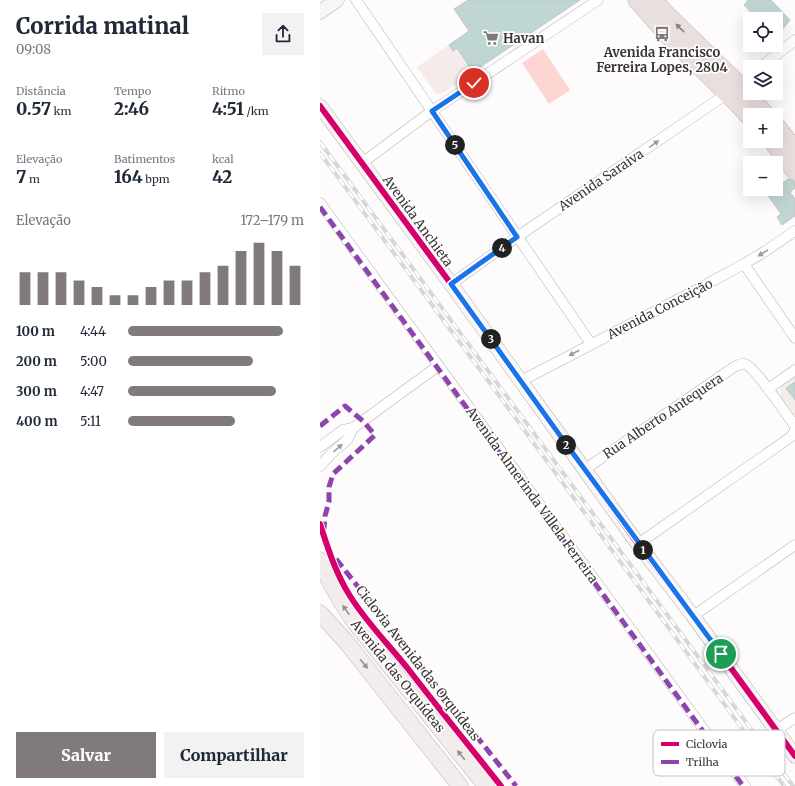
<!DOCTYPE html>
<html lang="pt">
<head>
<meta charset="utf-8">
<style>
	body { margin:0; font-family:Merriweather,serif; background:#f2f2f3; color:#1f2937; height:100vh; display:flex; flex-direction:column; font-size:15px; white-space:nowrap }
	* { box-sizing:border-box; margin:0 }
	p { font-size:13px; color:#747a83 }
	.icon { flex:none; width:22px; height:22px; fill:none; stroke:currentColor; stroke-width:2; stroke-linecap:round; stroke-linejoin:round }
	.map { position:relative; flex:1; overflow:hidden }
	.side { display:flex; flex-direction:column; background:#fff; width:320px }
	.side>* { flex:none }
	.tools { position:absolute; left:423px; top:12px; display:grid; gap:8px }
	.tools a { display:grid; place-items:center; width:40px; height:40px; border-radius:0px; background:#fff; box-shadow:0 4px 16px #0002; font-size:20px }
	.pin { position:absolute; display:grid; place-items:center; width:34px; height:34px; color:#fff; margin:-17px; border:2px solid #fff; border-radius:50%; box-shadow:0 1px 4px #0007 }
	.km { position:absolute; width:20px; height:20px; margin:-10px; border-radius:50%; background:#222; color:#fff; font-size:11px; line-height:20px; text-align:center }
	.round { display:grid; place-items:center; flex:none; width:42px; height:42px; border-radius:0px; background:#f2f2f3 }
	.head { display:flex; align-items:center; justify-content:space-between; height:68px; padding:0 16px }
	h1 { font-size:22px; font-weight:800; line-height:30px }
	.metrics { display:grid; grid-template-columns:repeat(3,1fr); gap:6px; height:68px; padding:4px 16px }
	.metrics div { display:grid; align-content:center }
	.metrics b { font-size:17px; font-weight:800 }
	.metrics small { font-size:11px; font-weight:400 }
	.metrics p { font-size:11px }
	.chart { height:112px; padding:8px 16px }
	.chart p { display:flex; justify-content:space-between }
	.chart svg { width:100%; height:72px; margin-top:4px; stroke:#807a7a; stroke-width:6 }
	.action { display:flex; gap:8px; margin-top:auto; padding:8px 16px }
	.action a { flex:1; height:46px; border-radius:0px; background:#807a7a; color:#fff; font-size:16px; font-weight:800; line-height:46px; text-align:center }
	.action a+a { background:#f2f2f3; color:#1f2937 }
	ul { padding:0 16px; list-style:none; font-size:13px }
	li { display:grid; grid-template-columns:64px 48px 1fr; align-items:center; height:30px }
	li i { height:10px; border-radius:5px; background:#807a7a }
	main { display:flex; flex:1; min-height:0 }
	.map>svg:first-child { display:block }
	.built { fill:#f5ebea }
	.green { fill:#fdd6d1 }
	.building { fill:#c0d6d5; stroke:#c4c6c6 }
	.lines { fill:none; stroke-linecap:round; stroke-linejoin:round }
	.street-casing { stroke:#b7b3b2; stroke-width:11 }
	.secondary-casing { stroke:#b7b3b2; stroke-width:15 }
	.primary-casing { stroke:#c0b6b5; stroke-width:17 }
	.highway-casing { stroke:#c0b6b5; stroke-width:19 }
	.street { stroke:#fffefe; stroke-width:10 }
	.secondary { stroke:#f8f5f5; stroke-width:14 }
	.primary { stroke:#f2ecec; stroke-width:16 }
	.highway { stroke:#e9dfde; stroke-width:18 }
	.rail-casing { stroke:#d8d6d6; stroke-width:4 }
	.rail { stroke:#fff; stroke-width:2.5; stroke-dasharray:8; stroke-linecap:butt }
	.quiet { stroke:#8e44ad; stroke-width:5; stroke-dasharray:10 5; stroke-linecap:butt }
	.cycleway-casing { stroke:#fff; stroke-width:8 }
	.cycleway { stroke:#d6006c; stroke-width:6 }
	.oneway { fill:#8a8280 }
	.oneway2 { fill:#9e9a99 }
	.oneway3 { fill:#979090 }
	.route-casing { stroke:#fff; stroke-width:8 }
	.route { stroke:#1a73e8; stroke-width:5 }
	.labels { text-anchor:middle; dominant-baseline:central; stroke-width:3.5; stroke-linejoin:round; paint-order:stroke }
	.poi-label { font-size:13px; font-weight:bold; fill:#3c3534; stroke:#fff; text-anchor:start }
	.street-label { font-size:13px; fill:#3c3534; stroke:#fff }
	.key { fill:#fff; stroke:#c4c2c2; stroke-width:1 }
	.key-label { font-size:11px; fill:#3c3534 }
</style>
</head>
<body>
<main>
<section class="side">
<div class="head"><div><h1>Corrida matinal</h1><p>09:08</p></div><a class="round"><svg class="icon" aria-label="share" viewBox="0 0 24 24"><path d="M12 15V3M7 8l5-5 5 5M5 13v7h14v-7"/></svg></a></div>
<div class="metrics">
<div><p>Distância</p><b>0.57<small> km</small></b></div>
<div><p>Tempo</p><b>2:46</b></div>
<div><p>Ritmo</p><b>4:51<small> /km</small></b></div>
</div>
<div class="metrics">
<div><p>Elevação</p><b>7<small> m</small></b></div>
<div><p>Batimentos</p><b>164<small> bpm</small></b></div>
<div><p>kcal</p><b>42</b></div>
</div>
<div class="chart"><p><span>Elevação</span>172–179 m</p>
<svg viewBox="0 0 160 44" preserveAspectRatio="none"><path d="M5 44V24M15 44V24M25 44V24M35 44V29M45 44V33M55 44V38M65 44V38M75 44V33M85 44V29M95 44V29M105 44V24M115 44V20M125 44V11M135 44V6M145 44V11M155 44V20"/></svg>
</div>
<ul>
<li><b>100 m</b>4:44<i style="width:88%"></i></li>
<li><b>200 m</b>5:00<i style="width:71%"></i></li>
<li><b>300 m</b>4:47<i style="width:84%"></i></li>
<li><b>400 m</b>5:11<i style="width:61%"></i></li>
</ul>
<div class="action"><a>Salvar</a><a>Compartilhar</a></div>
</section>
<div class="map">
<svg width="475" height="786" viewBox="0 0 475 786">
	<rect width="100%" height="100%" fill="#fdfbfb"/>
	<g class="built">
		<polygon points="148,0 260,0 123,93 116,94 97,67 149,31 134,9"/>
		<polygon points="475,376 475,415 460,395 461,386"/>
	</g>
	<polygon class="green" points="223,49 250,90 229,104 202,63"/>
	<g class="building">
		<polygon points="148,0 260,0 153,72 137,48 133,51 129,45 149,31 134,9"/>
		<polygon points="428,0 451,0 470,20 456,37 456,19 437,19 424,5"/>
		<polygon points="468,179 474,181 475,183 475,188 470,192 475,199 475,216 462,225 457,217 461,214 447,194 454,189 456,189 456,188"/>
		<polygon points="475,382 475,400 466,388"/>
	</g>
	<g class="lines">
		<defs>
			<g id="street">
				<polyline points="36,0 271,344"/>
				<polyline points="441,67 475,40"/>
				<polyline points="42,163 112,111 278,0"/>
				<polyline points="0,203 425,786"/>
				<polyline points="424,264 475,338"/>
				<polyline points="131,284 197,237 408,93 430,76"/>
				<polyline points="201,381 378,289 424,264 444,252 475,231"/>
				<polyline points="448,389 475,370"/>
				<polyline points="0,447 23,430 33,428 118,366"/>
				<polyline points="0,466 11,454 28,439 33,428"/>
				<path d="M264,470L414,367C417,366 421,363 425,364C435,367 465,413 473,423L475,428"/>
				<polyline points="318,544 472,436 475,430"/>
				<polyline points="373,616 475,545"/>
				<polyline points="456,730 475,718"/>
			</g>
			<g id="secondary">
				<polyline points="0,12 17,0"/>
				<polyline points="0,106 131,284 249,448 318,544 373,616 475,756"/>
			</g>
			<g id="primary">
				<path d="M0,560C10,584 21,603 36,624L166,786"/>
				<polyline points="0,613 27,643 140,786"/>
			</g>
			<g id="highway">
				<polyline points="317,0 348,35 418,104 430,117"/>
				<polyline points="336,3 345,13 419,85 446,115"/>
				<polyline points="456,126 475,150"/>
				<polyline points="452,141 475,171"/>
			</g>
		</defs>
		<use href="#street" class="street-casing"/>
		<use href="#secondary" class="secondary-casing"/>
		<use href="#primary" class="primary-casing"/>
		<use href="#highway" class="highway-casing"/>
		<use href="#street" class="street"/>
		<use href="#secondary" class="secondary"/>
		<use href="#primary" class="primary"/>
		<use href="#highway" class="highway"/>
		<defs>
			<g id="rail">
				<polyline points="0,142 473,786"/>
				<polyline points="0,153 172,386 464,786"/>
			</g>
		</defs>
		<use href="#rail" class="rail-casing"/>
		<use href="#rail" class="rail"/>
		<g class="quiet">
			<polyline points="0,207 423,786"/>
			<polyline points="0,426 25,406 43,421 55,435 13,474 9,487 9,502 5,516 4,529"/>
			<polyline points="16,559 196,786"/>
		</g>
		<defs>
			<g id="cycleway">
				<polyline points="0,106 131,284 249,448 318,544 373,616 475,756"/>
				<path d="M0,524C8,549 16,574 30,596C46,622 70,646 89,670C119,709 150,747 181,786"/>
			</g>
		</defs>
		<use href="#cycleway" class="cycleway-casing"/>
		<use href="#cycleway" class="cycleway"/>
	</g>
	<defs><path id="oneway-solid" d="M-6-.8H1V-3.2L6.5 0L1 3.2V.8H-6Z"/></defs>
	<use class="oneway" href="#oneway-solid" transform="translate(360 28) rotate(-136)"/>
	<g class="oneway2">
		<use href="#oneway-solid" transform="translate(334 144) rotate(-35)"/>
		<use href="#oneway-solid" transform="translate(443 253) rotate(148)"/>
		<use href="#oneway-solid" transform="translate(254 353) rotate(152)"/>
		<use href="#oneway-solid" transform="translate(18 448) rotate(-41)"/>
	</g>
	<g class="oneway3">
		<use href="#oneway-solid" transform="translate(26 610) rotate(-125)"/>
		<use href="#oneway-solid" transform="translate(44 664) rotate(51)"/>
		<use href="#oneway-solid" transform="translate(141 755) rotate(-129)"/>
	</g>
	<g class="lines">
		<defs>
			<polyline id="route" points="154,83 112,111 197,237 131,284 249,448 401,654"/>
		</defs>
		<use href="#route" class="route-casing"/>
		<use href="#route" class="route"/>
	</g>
	<defs>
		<symbol id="bus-bare" viewBox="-9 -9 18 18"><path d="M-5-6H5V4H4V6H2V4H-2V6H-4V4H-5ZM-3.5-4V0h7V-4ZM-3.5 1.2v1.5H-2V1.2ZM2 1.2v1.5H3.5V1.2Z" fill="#807a7a" stroke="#fff" stroke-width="2.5" paint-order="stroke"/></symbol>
		<symbol id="supermarket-bare" viewBox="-9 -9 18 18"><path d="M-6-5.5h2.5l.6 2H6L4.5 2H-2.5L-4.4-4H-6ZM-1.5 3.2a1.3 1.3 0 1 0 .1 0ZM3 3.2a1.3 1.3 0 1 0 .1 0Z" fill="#807a7a" stroke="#fff" stroke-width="2.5" paint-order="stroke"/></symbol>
	</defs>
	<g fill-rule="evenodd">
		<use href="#bus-bare" x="331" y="23" width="22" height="22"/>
		<use href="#supermarket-bare" x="160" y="27" width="22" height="22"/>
	</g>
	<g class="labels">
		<g class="poi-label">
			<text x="183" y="38">Havan</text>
			<text x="342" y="52" text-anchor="middle">Avenida Francisco<tspan x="342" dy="15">Ferreira Lopes, 2804</tspan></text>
		</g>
		<g class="street-label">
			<text transform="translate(281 180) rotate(-34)">Avenida Saraiva</text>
			<text transform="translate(98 221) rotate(54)">Avenida Anchieta</text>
			<text transform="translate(340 309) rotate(-27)">Avenida Conceição</text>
			<text transform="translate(343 416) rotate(-34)">Rua Alberto Antequera</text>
			<text transform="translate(212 495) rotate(54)">Avenida Almerinda Villela Ferreira</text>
			<text transform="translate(98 663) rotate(52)">Ciclovia Avenida das Orquídeas</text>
			<text transform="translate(78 676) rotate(51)">Avenida das Orquídeas</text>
		</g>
	</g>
	<rect x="333" y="730" width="132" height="46" rx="6" class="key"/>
	<rect x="341" y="742" width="18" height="4" fill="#d6006c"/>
	<rect x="341" y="760" width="18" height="4" fill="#8e44ad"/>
	<g class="key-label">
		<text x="366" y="748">Ciclovia</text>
		<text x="366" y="766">Trilha</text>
	</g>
</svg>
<div class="tools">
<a><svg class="icon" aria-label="locate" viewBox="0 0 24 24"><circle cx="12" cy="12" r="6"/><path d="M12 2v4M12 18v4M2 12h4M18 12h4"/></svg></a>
<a><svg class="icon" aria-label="layers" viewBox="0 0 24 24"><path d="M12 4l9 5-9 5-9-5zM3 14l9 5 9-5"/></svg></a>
<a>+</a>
<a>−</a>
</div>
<div class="pin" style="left:401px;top:654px;background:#1e9e55"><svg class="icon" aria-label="arrive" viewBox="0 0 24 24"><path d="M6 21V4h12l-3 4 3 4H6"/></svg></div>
<div class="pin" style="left:154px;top:83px;background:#d93025"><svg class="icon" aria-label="check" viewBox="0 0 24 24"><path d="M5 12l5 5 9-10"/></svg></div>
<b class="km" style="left:323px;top:550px">1</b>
<b class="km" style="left:246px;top:445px">2</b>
<b class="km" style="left:171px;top:339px">3</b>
<b class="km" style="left:182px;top:248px">4</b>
<b class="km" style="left:135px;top:145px">5</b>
</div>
</main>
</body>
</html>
